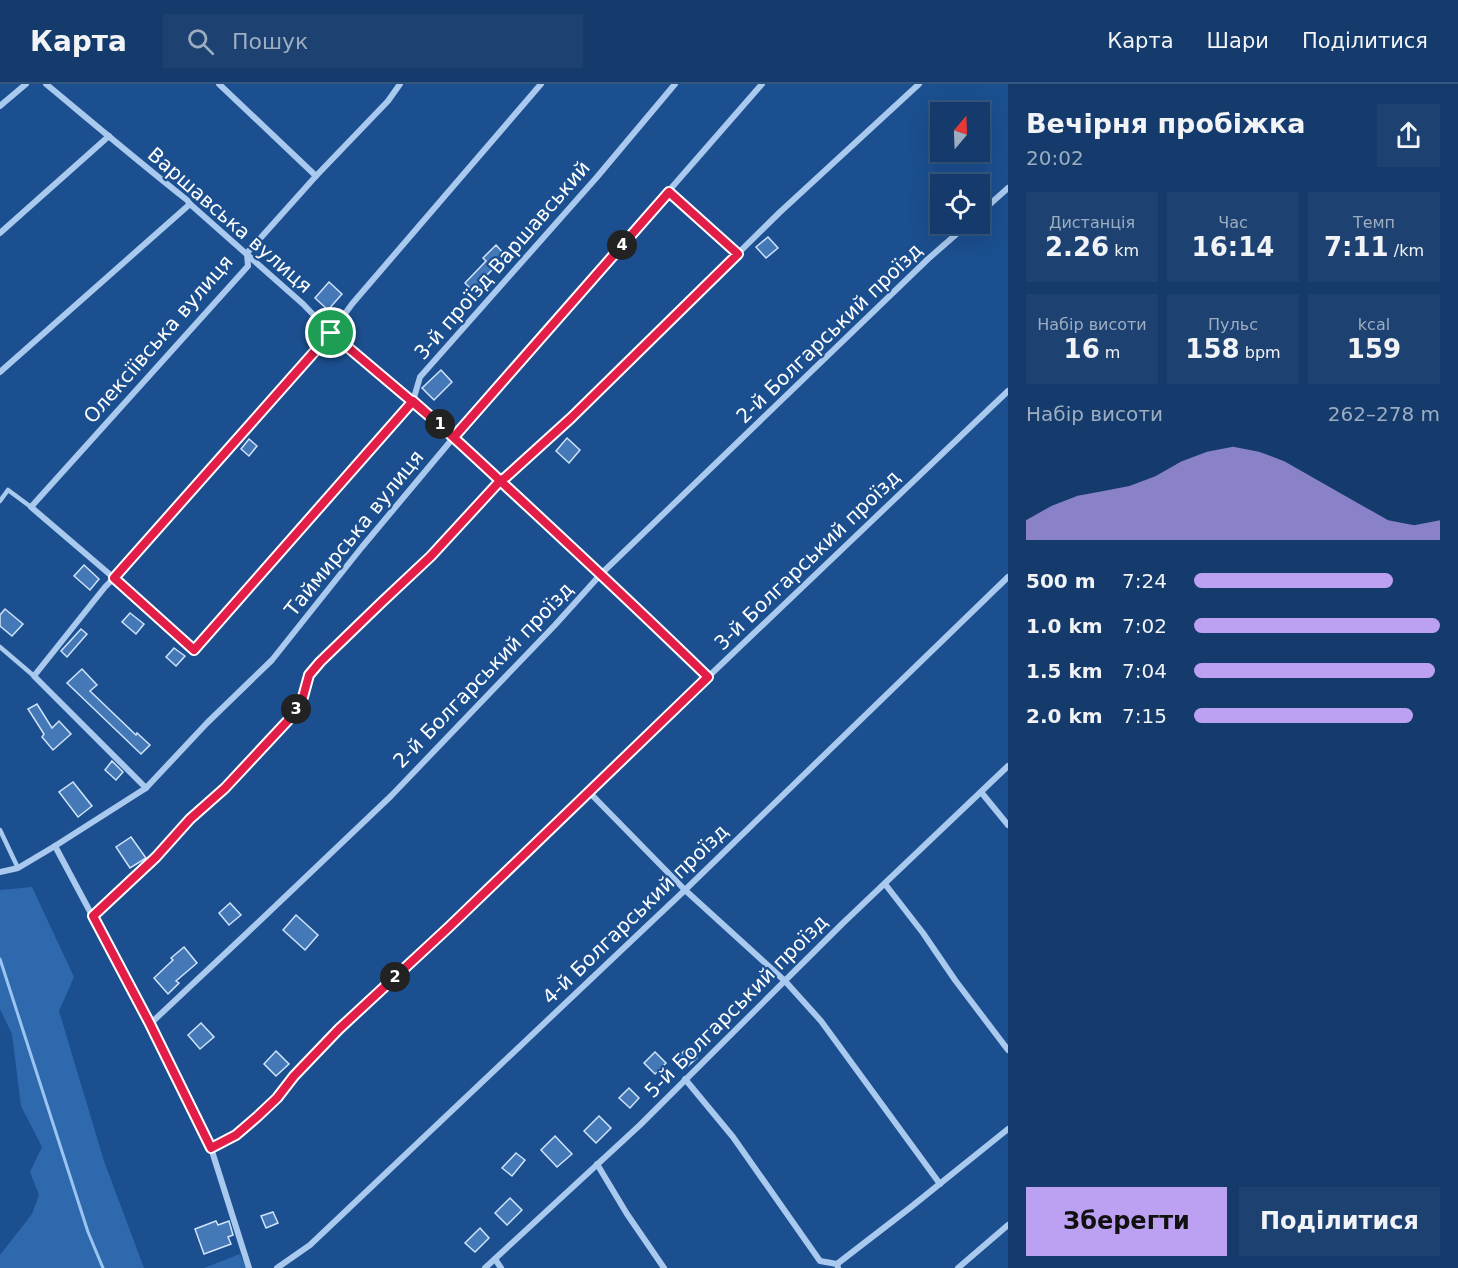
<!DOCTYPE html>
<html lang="uk">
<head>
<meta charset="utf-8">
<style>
	body { margin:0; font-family:"DejaVu Sans",sans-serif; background:#1d4271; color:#f1f3f6; height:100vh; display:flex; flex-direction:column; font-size:22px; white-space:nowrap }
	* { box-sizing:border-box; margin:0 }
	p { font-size:20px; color:#9dadc1 }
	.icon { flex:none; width:33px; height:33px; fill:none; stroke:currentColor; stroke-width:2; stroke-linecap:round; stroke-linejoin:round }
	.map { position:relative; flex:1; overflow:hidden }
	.sheet { display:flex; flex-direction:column; background:#143b6b; width:450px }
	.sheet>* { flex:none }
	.needle { width:39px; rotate:19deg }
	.tools { position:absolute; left:930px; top:18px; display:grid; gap:12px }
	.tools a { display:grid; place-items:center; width:60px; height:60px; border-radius:0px; background:#143b6b; box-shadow:0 6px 24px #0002,0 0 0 2px #33557e; font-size:30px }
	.pin { position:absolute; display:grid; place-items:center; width:51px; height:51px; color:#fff; margin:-26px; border:3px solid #fff; border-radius:50%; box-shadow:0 2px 6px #0007 }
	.km { position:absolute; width:30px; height:30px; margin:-15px; border-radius:50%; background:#222; color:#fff; font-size:16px; line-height:30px; text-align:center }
	.round { display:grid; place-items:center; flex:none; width:63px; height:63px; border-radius:0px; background:#1d4271 }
	.headline { display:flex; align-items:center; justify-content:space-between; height:102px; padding:0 18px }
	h1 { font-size:27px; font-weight:700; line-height:45px }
	.metrics { display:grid; grid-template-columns:repeat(3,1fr); gap:9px; height:102px; padding:6px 18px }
	.metrics div { display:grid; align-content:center; border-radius:0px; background:#1d4271; text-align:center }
	.metrics b { font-size:26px; font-weight:700 }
	.metrics small { font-size:16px; font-weight:400 }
	.metrics p { font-size:16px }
	.chart { height:168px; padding:12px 18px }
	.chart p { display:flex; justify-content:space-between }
	.chart svg { width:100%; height:108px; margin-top:6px; fill:#bca0f2; opacity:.7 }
	.cta { display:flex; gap:12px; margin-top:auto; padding:12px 18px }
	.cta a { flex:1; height:69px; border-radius:0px; background:#bca0f2; color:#111; font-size:24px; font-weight:700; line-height:69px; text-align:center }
	.cta a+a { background:#1d4271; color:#f1f3f6 }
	ul { padding:0 18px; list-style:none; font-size:20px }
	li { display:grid; grid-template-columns:96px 72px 1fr; align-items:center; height:45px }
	li i { height:15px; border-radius:8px; background:#bca0f2 }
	header { display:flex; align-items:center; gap:36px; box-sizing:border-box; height:84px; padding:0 30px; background:#143b6b; border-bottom:2px solid #33557e }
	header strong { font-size:28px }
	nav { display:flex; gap:33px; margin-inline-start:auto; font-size:21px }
	.search { width:420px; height:54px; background:#1d4271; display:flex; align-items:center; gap:15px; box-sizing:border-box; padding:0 21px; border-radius:0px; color:#9dadc1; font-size:22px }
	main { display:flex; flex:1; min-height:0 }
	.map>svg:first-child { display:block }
	.green { fill:#2e69ad }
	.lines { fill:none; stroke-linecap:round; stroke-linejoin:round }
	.stream { stroke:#9cc4f0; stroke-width:3 }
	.building { fill:#4478b7; stroke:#cfe3fa; stroke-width:1.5 }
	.lane { stroke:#a9c9ee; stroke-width:4.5 }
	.street { stroke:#a9c9ee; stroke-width:6 }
	.route-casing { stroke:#fff; stroke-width:12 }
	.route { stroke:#e11d48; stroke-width:8 }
	.labels { text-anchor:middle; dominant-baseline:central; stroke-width:4.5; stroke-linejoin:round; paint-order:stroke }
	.street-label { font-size:20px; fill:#fff; stroke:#1b4f8f }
</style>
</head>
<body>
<header>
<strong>Карта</strong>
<div class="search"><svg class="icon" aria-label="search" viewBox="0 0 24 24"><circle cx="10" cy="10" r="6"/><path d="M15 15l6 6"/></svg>Пошук</div>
<nav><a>Карта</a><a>Шари</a><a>Поділитися</a></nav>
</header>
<main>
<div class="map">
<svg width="1008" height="1184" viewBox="0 0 1008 1184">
	<rect width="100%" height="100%" fill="#1b4f8f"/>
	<g class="green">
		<polygon points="32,803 74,893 59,927 104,1077 144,1184 0,1184 0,1171 32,1130 39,1111 30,1088 42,1063 21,1022 12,950 0,925 0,806"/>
		<polygon points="240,1170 246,1184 204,1184"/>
	</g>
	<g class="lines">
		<polyline class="stream" points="0,875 88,1148 103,1184"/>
	</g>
	<g class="building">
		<polygon points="768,153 778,164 766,174 756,163"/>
		<polygon points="496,161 506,172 482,196 489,201 478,212 465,199 486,177 483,174"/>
		<polygon points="329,198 342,210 328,226 315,214"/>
		<polygon points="441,286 452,298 434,316 422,304"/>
		<polygon points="567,354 580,366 569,379 556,367"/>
		<polygon points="249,355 257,362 249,372 241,365"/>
		<polygon points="84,481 99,495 90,506 74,492"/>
		<polygon points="5,525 23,540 12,552 0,542 0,531"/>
		<polygon points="130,529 144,540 136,550 122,538"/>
		<polygon points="81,545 87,550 67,573 61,567"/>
		<polygon points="174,564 185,572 176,582 166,573"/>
		<polygon points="82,585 97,601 90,607 136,651 137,649 150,661 141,670 67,599"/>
		<polygon points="37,620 52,644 59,637 71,650 53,666 42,653 44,650 28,625"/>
		<polygon points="112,677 123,688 116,696 105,686"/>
		<polygon points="73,698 92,722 78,733 59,708"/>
		<polygon points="131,753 146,774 130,784 116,763"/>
		<polygon points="230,819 241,831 229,841 219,829"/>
		<polygon points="296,831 318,851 305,866 283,846"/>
		<polygon points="184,863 197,879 176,897 179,899 168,910 154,894 173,876 171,874"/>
		<polygon points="201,939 214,953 200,965 188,951"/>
		<polygon points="687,964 697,974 688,982 678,973"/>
		<polygon points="276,967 289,980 276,992 264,980"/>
		<polygon points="655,968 666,979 655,990 644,979"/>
		<polygon points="629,1004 639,1014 630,1024 619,1014"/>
		<polygon points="599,1032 611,1044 596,1059 584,1047"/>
		<polygon points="555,1052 572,1070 557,1083 541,1066"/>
		<polygon points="516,1069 525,1076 512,1092 502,1084"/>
		<polygon points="510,1114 522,1126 507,1141 495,1129"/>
		<polygon points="273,1128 278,1139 266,1144 261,1132"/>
		<polygon points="216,1137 218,1141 229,1137 233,1151 228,1153 231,1160 204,1170 195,1145"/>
		<polygon points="480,1144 489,1154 475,1168 465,1159"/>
	</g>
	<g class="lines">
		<g class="lane">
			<polyline points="669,108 738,170"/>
			<polyline points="0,417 8,406 31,423"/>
			<polyline points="0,563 34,592"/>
			<polyline points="0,746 18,784"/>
		</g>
		<g class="street">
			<path d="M46,0C93,39 139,78 187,116L190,120L303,220L331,249L454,353L601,490L708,593"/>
			<polyline points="219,0 316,92"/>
			<polyline points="400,0 388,17 316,92 247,169 248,182 31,423 114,494 194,566 413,317 420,293 597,93 675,0"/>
			<polyline points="0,22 26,0"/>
			<polyline points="980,129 1008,104"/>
			<polyline points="0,149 109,52"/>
			<polyline points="0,288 190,120"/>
			<polyline points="146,704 34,592 105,503 114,494 331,249 352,220 541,0"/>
			<polyline points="589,708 685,806 785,897 821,937 940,1100"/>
			<polyline points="981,708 1008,741"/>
			<polyline points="55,762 150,940 211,1064 249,1184"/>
			<polyline points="0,788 18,784 55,762 146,704 207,639 272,576 362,463 454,353 762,0"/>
			<polyline points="885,800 923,849 955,896 1008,966"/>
			<polyline points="93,832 156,773 190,735 224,704 294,630 303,613 309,591 320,578 382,518 431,472 500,397 506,393 571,334 779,129 919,0"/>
			<polyline points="150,940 247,849 391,712 555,541 601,490 928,175 968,140"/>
			<polyline points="685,995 733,1053 820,1177 837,1180 838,1184"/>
			<polyline points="211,1064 236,1051 259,1032 277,1014 294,992 338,945 449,843 708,593 1008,307"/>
			<polyline points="597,1080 627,1130 664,1184"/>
			<polyline points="495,1175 501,1184"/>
			<polyline points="837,1180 911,1123 1008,1045"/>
			<polyline points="277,1184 310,1161 685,806 1008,493"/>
			<polyline points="485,1184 640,1041 842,840 1008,682"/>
			<polyline points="958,1184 1008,1141"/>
		</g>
	</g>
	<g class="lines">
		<defs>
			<path id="route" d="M331,249L114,494L194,566L413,317C445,345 476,374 508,404C575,466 642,529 708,593L449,843L339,945L294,992L277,1014L258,1032L236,1051L211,1064L150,940L93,832L156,773L190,735L225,704L294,630L303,613L309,591L320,578L382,518L431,472L500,397L506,393L571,334L738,170L669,108L454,353L331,249"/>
		</defs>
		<use href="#route" class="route-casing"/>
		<use href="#route" class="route"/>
	</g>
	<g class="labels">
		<g class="street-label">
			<text transform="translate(230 136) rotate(41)">Варшавська вулиця</text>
			<text transform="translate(502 176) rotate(-49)">3-й проїзд Варшавський</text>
			<text transform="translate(829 249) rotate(-44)">2-й Болгарський проїзд</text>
			<text transform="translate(158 255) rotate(-49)">Олексіївська вулиця</text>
			<text transform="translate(354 449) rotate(-51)">Таймирська вулиця</text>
			<text transform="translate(807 476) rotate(-44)">3-й Болгарський проїзд</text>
			<text transform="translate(483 591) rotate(-46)">2-й Болгарський проїзд</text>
			<text transform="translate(635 830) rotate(-44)">4-й Болгарський проїзд</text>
			<text transform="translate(736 922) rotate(-45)">5-й Болгарський проїзд</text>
		</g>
	</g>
</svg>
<div class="tools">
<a><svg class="needle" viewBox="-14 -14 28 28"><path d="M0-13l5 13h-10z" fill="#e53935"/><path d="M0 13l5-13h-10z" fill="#9dadc1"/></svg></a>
<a><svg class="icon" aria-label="locate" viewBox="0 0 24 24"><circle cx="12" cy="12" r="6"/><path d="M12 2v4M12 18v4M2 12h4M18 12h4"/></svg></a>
</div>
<div class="pin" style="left:331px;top:249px;background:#1e9e55"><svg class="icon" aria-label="arrive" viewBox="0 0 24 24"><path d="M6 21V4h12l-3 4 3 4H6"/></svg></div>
<b class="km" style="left:440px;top:340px">1</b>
<b class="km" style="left:395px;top:893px">2</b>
<b class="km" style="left:296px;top:625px">3</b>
<b class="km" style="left:622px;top:161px">4</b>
</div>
<section class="sheet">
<div class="headline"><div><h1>Вечірня пробіжка</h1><p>20:02</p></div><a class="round"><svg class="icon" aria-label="share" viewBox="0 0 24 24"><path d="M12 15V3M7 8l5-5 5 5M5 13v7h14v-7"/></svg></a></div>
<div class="metrics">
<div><p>Дистанція</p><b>2.26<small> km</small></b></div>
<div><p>Час</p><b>16:14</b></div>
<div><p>Темп</p><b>7:11<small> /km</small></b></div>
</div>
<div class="metrics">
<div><p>Набір висоти</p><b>16<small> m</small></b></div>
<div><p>Пульс</p><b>158<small> bpm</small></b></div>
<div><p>kcal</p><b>159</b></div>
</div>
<div class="chart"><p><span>Набір висоти</span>262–278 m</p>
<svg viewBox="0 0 160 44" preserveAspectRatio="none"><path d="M0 44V36L10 30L20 26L30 24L40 22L50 18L60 12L70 8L80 6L90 8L100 12L110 18L120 24L130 30L140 36L150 38L160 36V44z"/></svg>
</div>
<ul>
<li><b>500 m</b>7:24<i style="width:81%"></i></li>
<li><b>1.0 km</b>7:02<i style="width:100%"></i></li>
<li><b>1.5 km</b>7:04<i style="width:98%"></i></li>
<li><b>2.0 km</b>7:15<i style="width:89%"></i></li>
</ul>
<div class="cta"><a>Зберегти</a><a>Поділитися</a></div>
</section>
</main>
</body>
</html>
